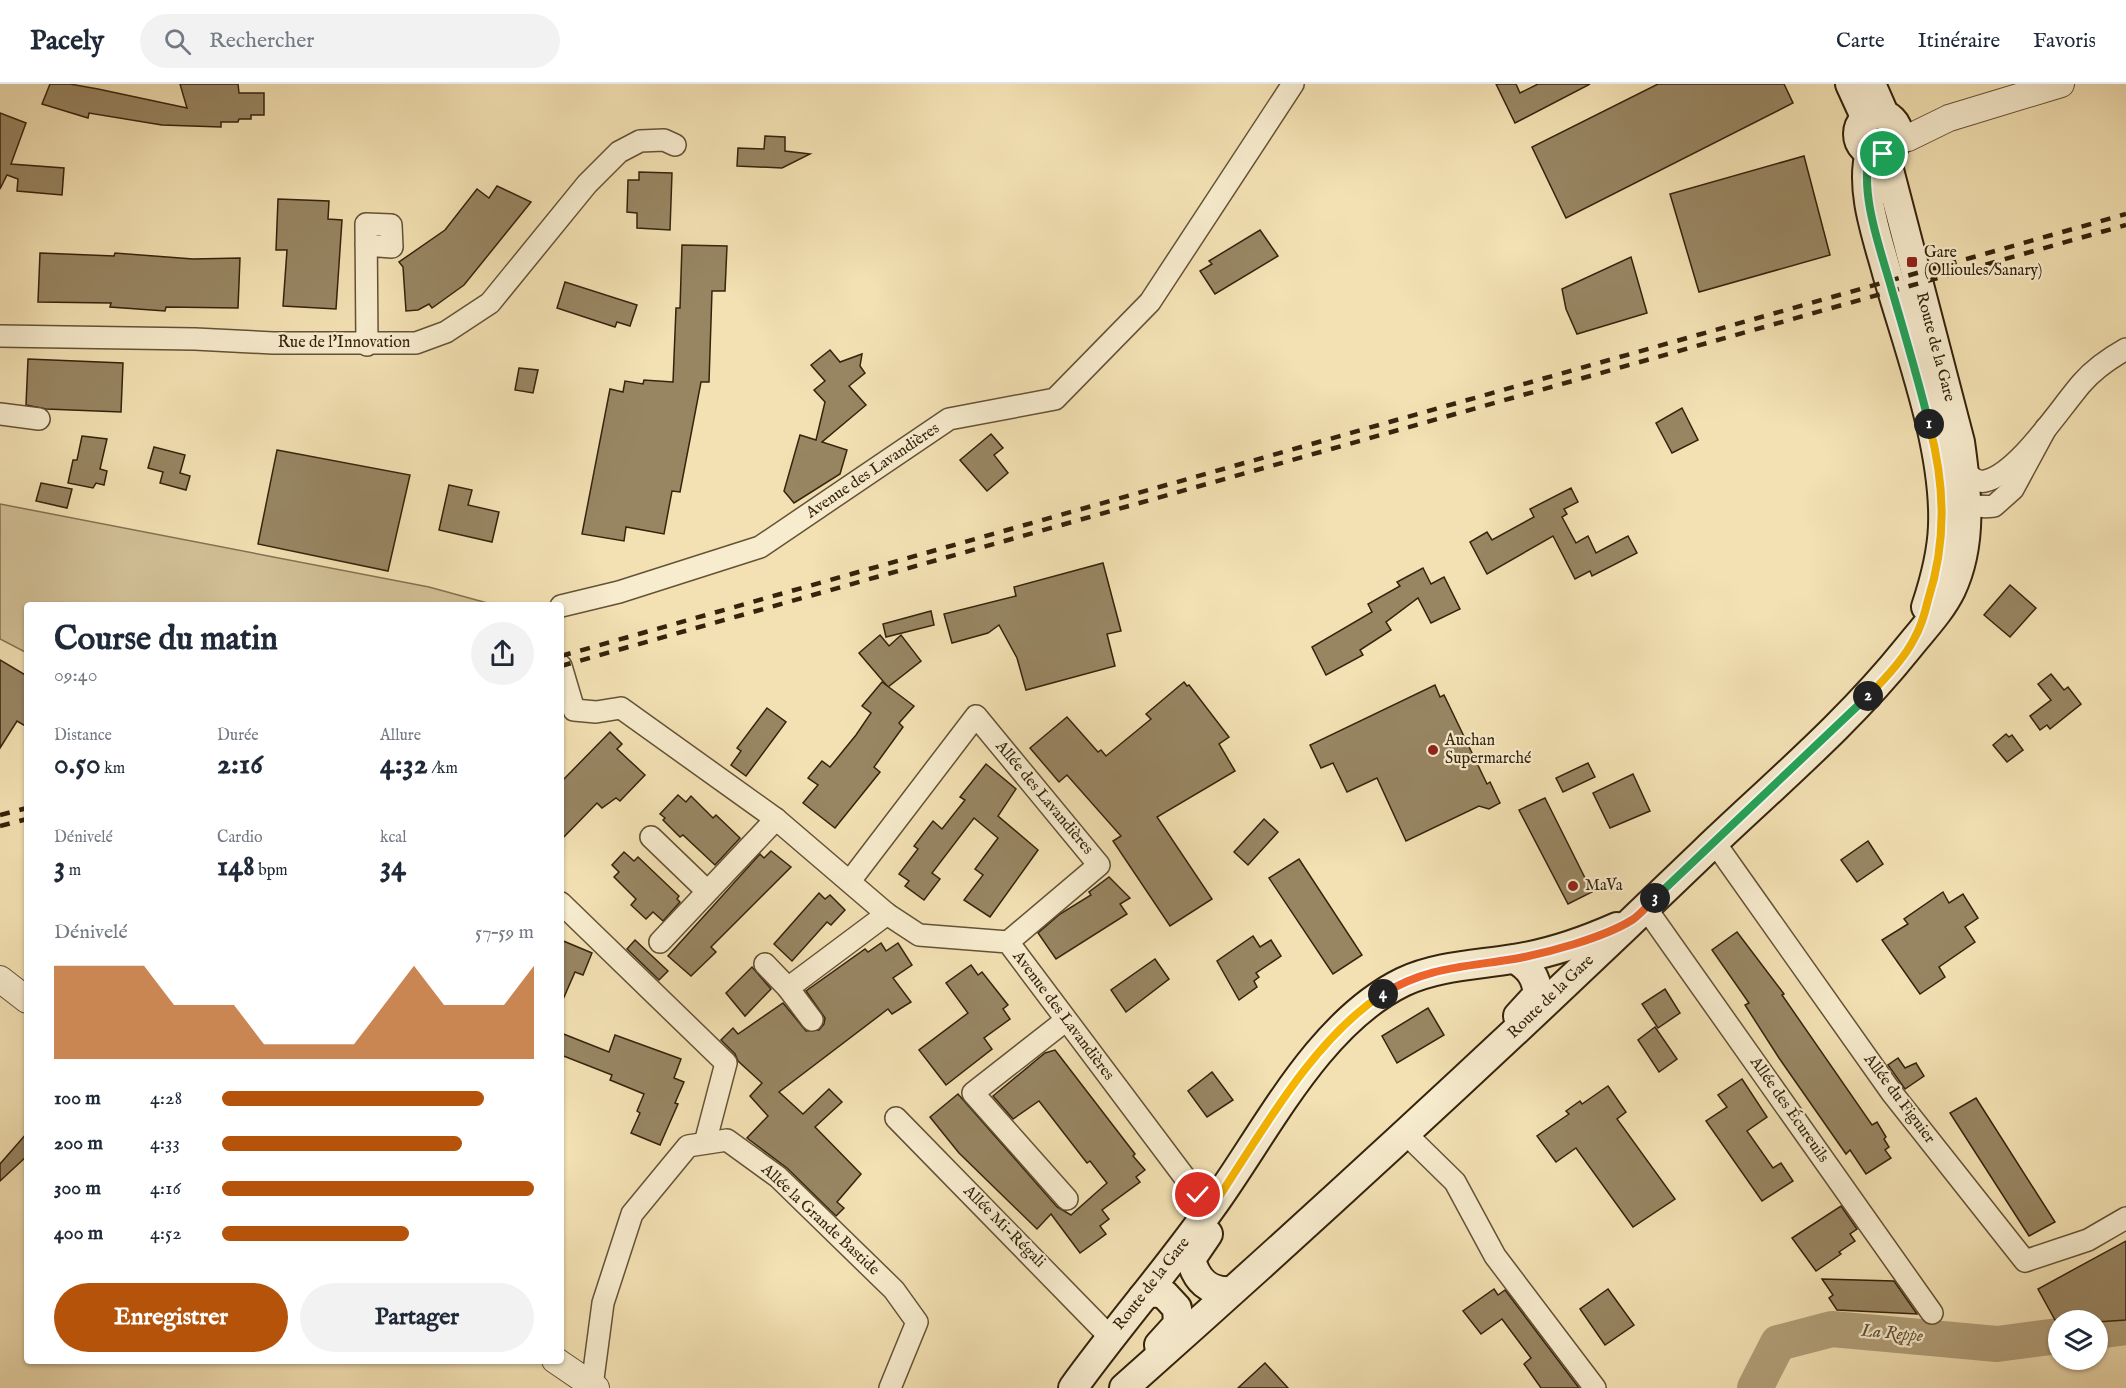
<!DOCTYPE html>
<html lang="fr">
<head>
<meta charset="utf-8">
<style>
	body { margin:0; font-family:"IM FELL English",serif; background:#f2f2f3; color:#1f2937; height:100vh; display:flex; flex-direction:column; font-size:22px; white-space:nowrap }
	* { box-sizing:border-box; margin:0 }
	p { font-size:20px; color:#747a83 }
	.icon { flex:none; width:33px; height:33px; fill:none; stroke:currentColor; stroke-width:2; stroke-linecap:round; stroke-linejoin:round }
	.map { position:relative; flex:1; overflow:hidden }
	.sheet { position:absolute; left:24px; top:518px; width:540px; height:762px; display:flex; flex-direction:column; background:#fff; border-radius:6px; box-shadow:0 2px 4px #0004 }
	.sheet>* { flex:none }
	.fabs { position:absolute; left:2048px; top:1226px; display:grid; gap:12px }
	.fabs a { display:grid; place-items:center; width:60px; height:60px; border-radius:50%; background:#fff; box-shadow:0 2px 4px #0004; font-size:30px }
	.pin { position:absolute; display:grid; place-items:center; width:51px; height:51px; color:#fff; margin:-26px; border:3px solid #fff; border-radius:50%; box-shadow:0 2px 6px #0007 }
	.km { position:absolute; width:30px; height:30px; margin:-15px; border-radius:50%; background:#222; color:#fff; font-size:16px; line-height:30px; text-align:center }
	.round { display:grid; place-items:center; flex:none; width:63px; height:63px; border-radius:32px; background:#f2f2f3 }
	.overview { display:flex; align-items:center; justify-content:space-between; height:102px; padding:0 30px }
	h1 { font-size:33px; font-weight:700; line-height:45px }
	.stats { display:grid; grid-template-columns:repeat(3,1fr); gap:9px; height:102px; padding:6px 30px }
	.stats div { display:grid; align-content:center }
	.stats b { font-size:30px; font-weight:700 }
	.stats small { font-size:16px; font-weight:400 }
	.stats p { font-size:16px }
	.chart { height:168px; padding:12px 30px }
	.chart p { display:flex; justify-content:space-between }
	.chart svg { width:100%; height:108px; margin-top:6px; fill:#b45309; opacity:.7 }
	.button { display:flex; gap:12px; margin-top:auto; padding:12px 30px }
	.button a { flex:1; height:69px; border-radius:36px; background:#b45309; color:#fff; font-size:24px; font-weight:700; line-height:69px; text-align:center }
	.button a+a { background:#f2f2f3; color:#1f2937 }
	ul { padding:0 30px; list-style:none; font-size:20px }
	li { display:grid; grid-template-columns:96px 72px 1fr; align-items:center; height:45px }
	li i { height:15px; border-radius:8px; background:#b45309 }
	header { display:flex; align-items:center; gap:36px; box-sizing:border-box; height:84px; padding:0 30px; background:#fff; border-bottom:2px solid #e0e1e3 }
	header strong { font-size:28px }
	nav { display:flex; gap:33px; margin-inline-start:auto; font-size:21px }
	.search { width:420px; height:54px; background:#f2f2f3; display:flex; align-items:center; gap:15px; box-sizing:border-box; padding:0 21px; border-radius:33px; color:#747a83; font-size:22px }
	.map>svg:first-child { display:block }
	.green { fill:#d3c197; stroke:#847252; stroke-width:1.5 }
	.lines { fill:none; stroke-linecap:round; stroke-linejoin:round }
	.river { stroke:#b2a07a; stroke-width:36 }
	.building { fill:#988663; stroke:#35230c; stroke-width:1.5 }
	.minor-casing { stroke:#645236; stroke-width:24 }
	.tertiary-casing { stroke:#645236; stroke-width:28 }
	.secondary-casing { stroke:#35230c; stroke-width:32 }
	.minor { stroke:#f7ecce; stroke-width:21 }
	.tertiary { stroke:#f7ecce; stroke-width:26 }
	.secondary { stroke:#f7ecce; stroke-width:28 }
	.rail { stroke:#35230c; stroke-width:4.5; stroke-dasharray:10 10; stroke-linecap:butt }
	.split-1-casing { stroke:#fff; stroke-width:12 }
	.split-2-casing { stroke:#fff; stroke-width:12 }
	.split-3-casing { stroke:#fff; stroke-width:12 }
	.split-4-casing { stroke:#fff; stroke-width:12 }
	.split-5-casing { stroke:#fff; stroke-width:12 }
	.split-1 { stroke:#22a559; stroke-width:8 }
	.split-2 { stroke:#f5b400; stroke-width:8 }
	.split-3 { stroke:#22a559; stroke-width:8 }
	.split-4 { stroke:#f0652b; stroke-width:8 }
	.split-5 { stroke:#f5b400; stroke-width:8 }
	.poi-dot { fill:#8f2418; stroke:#f7ecce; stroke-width:2 }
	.labels { text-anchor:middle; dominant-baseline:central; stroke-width:4.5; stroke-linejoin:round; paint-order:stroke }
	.poi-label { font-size:16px; fill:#35230c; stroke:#f7ecce; text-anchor:start }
	.street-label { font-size:16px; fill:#35230c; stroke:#f7ecce }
	.water-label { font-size:18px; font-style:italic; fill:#614f32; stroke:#f7ecce }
</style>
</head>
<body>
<header>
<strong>Pacely</strong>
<div class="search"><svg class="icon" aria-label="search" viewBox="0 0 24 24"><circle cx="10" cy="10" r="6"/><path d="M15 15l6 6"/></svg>Rechercher</div>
<nav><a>Carte</a><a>Itinéraire</a><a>Favoris</a></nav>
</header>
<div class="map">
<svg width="2126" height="1304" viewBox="0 0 2126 1304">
	<rect width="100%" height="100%" fill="#f3e1b3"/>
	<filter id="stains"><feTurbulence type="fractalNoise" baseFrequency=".00333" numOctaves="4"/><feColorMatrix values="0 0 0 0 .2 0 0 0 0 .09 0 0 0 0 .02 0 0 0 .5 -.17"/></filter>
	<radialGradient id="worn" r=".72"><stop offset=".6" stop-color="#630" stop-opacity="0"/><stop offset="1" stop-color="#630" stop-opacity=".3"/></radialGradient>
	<polygon class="green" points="0,420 429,503 491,520 27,520 27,569 0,555"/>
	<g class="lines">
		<g class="river">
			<polyline points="2097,1247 2126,1243"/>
			<polyline points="1755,1304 1778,1259 1832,1245 1997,1260 2058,1252"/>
		</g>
	</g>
	<g class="building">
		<polygon points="50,0 70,0 98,5 187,24 180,0 238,0 239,9 264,9 264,31 251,31 251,35 239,35 238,38 221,38 221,43 162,41 89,29 88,34 42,20"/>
		<polygon points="1496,0 1516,0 1520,9 1538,0 1590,0 1515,39"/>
		<polygon points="1658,0 1784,0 1793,19 1566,134 1532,63"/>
		<polygon points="0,29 26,39 11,80 64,84 62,111 17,107 18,95 7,91 0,105"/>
		<polygon points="765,52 785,53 785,67 810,70 782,84 737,82 738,64 764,65"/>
		<polygon points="1804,72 1830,171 1699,208 1670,110"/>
		<polygon points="639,88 672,89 670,146 637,144 637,129 627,128 628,96 639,96"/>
		<polygon points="497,102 531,118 464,201 432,224 429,220 418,226 406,227 403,183 399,178 445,146 477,105 489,114"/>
		<polygon points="278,115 329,117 328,135 342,136 336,225 283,222 287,166 276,166"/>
		<polygon points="1260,146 1278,172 1215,210 1200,187 1212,180 1209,177"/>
		<polygon points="682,161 727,162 725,207 712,207 709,298 701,298 680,408 672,407 664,450 626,443 624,457 582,450 610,305 623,308 625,297 643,300 644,296 673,298 676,224 680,224"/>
		<polygon points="40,169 114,172 115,169 193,175 240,174 238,224 166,223 165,227 110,223 111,219 38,218"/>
		<polygon points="1631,173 1647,229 1577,250 1566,225 1562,205"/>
		<polygon points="565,198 637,221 630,242 617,238 615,243 557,224"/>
		<polygon points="830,266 840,278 862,270 860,282 865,289 849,302 866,321 822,358 847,366 840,390 794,419 784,407 800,351 816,356 825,318 814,306 825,297 811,281"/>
		<polygon points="28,275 123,279 121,328 46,325 26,321"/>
		<polygon points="519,284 538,286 533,309 515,306"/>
		<polygon points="1682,324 1698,356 1672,369 1656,339"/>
		<polygon points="991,350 1003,364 994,371 1008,389 987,407 960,376"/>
		<polygon points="82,352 107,355 100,385 107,387 104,401 96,399 93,404 68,399 73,376 77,376"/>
		<polygon points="154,363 185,371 180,389 190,392 186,406 160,399 163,388 148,384"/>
		<polygon points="277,366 410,391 388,487 258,460"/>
		<polygon points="41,399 72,405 67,424 36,417"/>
		<polygon points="449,401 472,406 468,421 499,428 492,458 439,446"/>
		<polygon points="1571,404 1578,418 1564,425 1567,430 1562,433 1576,459 1588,452 1596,469 1628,452 1637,469 1592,492 1590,487 1575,495 1553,452 1487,490 1470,458 1487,448 1492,456 1534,433 1530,425"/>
		<polygon points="1103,479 1121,547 1107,550 1115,582 1026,606 1017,574 999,541 988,549 952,559 944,530 1016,512 1014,503"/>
		<polygon points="1423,484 1431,500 1444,493 1460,525 1431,539 1418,514 1386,538 1391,546 1360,566 1363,571 1326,591 1312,563 1372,528 1368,520 1400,502 1397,498"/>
		<polygon points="2010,501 2036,524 2010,553 1984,531"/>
		<polygon points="931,527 934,541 886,553 883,540"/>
		<polygon points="880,551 889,562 901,551 921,577 888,603 859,569"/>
		<polygon points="0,576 27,592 27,643 17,637 0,664"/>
		<polygon points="2051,590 2064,606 2068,603 2081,620 2050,645 2047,641 2040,646 2030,632 2051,616 2038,600"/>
		<polygon points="882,598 914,622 899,639 903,643 874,683 880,688 835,744 803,719 818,701 808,694 822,677 830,683 856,651 871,629 862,622"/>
		<polygon points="1184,598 1187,602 1189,601 1229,653 1219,660 1235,687 1157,733 1212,815 1170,842 1113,757 1121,752 1067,691 1059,698 1030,664 1067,633 1098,668 1101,666 1106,672 1151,635 1146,630"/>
		<polygon points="1435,601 1440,613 1444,611 1487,700 1490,698 1500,719 1489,725 1479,722 1406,757 1377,694 1347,708 1333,679 1321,684 1310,661"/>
		<polygon points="767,624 786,638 746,692 731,681 741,667 737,664"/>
		<polygon points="610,648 622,660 617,665 645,691 620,717 616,714 602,724 597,719 561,756 561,698"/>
		<polygon points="2006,650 2009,653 2012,651 2023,666 2007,678 1993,661"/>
		<polygon points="1588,679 1595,693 1563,708 1556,694"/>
		<polygon points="986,680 1016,705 998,732 1038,766 990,833 964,816 983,791 975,785 998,754 974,734 932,789 940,795 924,816 905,802 909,797 899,790 918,765 914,762 933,737 942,745 965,716 960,713"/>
		<polygon points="1633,690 1650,727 1610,744 1593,709"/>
		<polygon points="678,711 686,718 691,712 713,734 716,731 740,754 715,781 683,751 680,753 663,736 665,734 660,730"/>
		<polygon points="1545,714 1592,808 1568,820 1519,726"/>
		<polygon points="1264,735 1278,748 1248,781 1234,768"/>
		<polygon points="1868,757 1883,780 1857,798 1841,776"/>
		<polygon points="771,767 791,783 711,863 716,868 691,892 668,872 760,770 764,774"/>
		<polygon points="624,768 634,777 638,773 679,812 677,815 680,818 663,837 653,828 646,835 631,821 636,815 614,793 619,788 612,781"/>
		<polygon points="1299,775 1362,871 1333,890 1269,794"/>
		<polygon points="1109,793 1130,814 1120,820 1127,830 1056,875 1038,849 1060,830 1091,811 1089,808"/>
		<polygon points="1943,808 1949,819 1963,810 1978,834 1965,843 1975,858 1939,883 1945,893 1920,910 1882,856 1908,840 1904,835"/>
		<polygon points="819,809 825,815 830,811 845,826 831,841 827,838 792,877 774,860"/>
		<polygon points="1737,848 1784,910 1782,911 1872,1041 1877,1038 1886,1053 1884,1055 1889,1063 1885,1066 1891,1074 1866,1090 1850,1066 1846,1070 1779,974 1745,921 1749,919 1712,866"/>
		<polygon points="1253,852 1260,863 1271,856 1281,872 1256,889 1259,893 1254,897 1257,903 1239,916 1217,877"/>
		<polygon points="561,856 592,869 583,891 575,888 561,920"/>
		<polygon points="635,856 668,887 659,896 627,865"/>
		<polygon points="881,859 886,867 898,859 912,881 893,894 911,918 892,930 888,925 779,1008 803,1030 829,1005 842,1018 815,1043 861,1090 837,1118 844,1124 836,1132 787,1084 747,1054 768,1032 750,1012 762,999 738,977 735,970 721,956 733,944 738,950 783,919 806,947 819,946 824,940 825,934 806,907 865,865 868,868"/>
		<polygon points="1155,875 1169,895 1126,928 1111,906"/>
		<polygon points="971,881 978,891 982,888 1008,921 1003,925 1010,935 984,954 992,965 946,1001 919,966 968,929 946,899"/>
		<polygon points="752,883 771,905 745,932 726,909"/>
		<polygon points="1665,905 1680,929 1658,944 1642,920"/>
		<polygon points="1428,924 1444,951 1397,979 1382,952"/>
		<polygon points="1655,943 1677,975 1659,988 1638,956"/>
		<polygon points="561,949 609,968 615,951 681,975 674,994 684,998 675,1019 678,1020 660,1061 631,1049 640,1029 637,1027 644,1010 610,996 612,991 561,971"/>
		<polygon points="1055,966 1135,1070 1133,1072 1145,1086 1136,1093 1140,1098 1102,1126 1109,1135 1100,1142 1106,1150 1080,1169 1051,1130 1037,1145 959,1069 930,1033 958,1010 1057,1123 1071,1131 1107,1099 1090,1077 1087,1079 1039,1017 1013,1035 993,1012 1045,969"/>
		<polygon points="1898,974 1905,984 1916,979 1924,992 1905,1005 1888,981"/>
		<polygon points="1212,988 1233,1016 1207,1033 1188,1007"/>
		<polygon points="1742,995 1767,1033 1747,1047 1773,1084 1781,1079 1793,1097 1762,1117 1706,1037 1727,1023 1718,1011"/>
		<polygon points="1608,1002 1626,1028 1617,1035 1675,1115 1633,1143 1576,1064 1556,1078 1537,1052 1569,1030 1566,1027 1580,1017 1582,1020"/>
		<polygon points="1976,1014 2055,1138 2029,1152 1950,1029"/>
		<polygon points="27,1049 27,1072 0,1097 0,1080"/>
		<polygon points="1841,1122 1857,1145 1850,1150 1855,1157 1839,1168 1841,1170 1816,1187 1792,1154"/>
		<polygon points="2126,1157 2126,1236 2097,1238 2097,1236 2055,1236 2038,1205"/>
		<polygon points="1822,1195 1894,1197 1917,1230 1837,1226 1829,1214 1833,1211"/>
		<polygon points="1494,1205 1498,1211 1505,1206 1579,1304 1541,1304 1524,1280 1531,1274 1502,1235 1481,1250 1463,1227"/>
		<polygon points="1608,1205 1634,1241 1605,1261 1580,1225"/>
		<polygon points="1265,1279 1288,1304 1238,1304"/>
	</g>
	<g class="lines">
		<defs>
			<g id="minor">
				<polyline points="366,161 392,163 391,141 366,140 367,261"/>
				<polyline points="0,252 195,255 273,259 416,259 446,248 490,219 587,100 619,68 640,57 664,56 675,61"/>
				<polyline points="0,330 39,335"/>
				<path d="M1965,388C1971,393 1977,399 1985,397C2018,390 2060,324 2082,299C2094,285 2110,274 2126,265"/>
				<path d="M1957,410C1966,422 1979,424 1994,422L2013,405L2046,344"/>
				<polyline points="561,522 619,508 760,463 949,335 1055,315 1150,218 1293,0"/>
				<polyline points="561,582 574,626 596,628 621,624 776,735 887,830 919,851 1008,858 1198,1111 1211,1125"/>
				<polyline points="651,753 707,807"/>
				<polyline points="1715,759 1892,1009 2025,1177 2088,1156 2126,1134"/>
				<polyline points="850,797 976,632 1099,781 1008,858"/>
				<polyline points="561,819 726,979 705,1059"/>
				<polyline points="1645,823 1932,1229"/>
				<polyline points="660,858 776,735"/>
				<polyline points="765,880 788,904 812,936"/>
				<polyline points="788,904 887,830"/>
				<polyline points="1065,937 973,1009 1067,1115"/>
				<polyline points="896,1034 1110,1253"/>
				<polyline points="1406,1050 1455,1098 1495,1172 1595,1304"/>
				<polyline points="592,1302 603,1219 632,1130 688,1062 727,1056 778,1093 894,1206 917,1238 890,1304"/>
			</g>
			<g id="tertiary">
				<polyline points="1898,56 1908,54 1949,34 2061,0"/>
				<polyline points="0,895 27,916"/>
				<polyline points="555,1276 596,1304"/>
			</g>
			<g id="secondary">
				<polyline points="1850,0 1866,35"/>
				<polyline points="1871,0 1885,32"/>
				<circle cx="1878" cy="50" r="20"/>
				<path d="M1870,68C1860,106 1877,152 1887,189C1909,266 1946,363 1943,442C1942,470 1935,496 1926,523"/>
				<path d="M1515,875C1530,884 1536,893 1538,910L1518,932"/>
				<path d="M1208,1150L1191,1175C1196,1196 1209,1209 1231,1207"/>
				<polyline points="1143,1213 1151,1208 1164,1210 1177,1224 1178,1240 1159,1261"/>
				<path d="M1073,1304C1117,1243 1167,1186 1211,1124C1265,1050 1317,940 1403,898C1437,882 1476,881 1513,875C1549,870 1583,858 1617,843"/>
				<path d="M1124,1304C1321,1129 1515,950 1705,767C1774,701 1848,639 1908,564C1923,545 1940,528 1951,506C1973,460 1967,407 1960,358L1888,82L1890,67"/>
			</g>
		</defs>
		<use href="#minor" class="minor-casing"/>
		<use href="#tertiary" class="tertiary-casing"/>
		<use href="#secondary" class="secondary-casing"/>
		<use href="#minor" class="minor"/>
		<use href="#tertiary" class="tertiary"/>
		<use href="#secondary" class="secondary"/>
		<g class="rail">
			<polyline points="561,572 2126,130"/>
			<polyline points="561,582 2126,141"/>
			<polyline points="0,731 27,724"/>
			<polyline points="0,742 27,735"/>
		</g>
	</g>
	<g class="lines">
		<defs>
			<path id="split-1" d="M1883,70L1870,68C1859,108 1880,164 1891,203C1904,248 1918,294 1929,340"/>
			<path id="split-2" d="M1868,612C1883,597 1905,573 1914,555C1921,543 1925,529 1928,516C1947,457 1945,400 1929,340"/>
			<polyline id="split-3" points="1655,814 1868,612"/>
			<path id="split-4" d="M1383,910C1426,883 1465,883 1514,875C1547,869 1603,854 1632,836C1640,831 1648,821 1655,814"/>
			<path id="split-5" d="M1198,1111L1211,1125C1258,1055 1311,956 1383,910"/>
		</defs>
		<use href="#split-1" class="split-1-casing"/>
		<use href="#split-2" class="split-2-casing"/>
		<use href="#split-3" class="split-3-casing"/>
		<use href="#split-4" class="split-4-casing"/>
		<use href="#split-5" class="split-5-casing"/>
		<use href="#split-1" class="split-1"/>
		<use href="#split-2" class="split-2"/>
		<use href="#split-3" class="split-3"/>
		<use href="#split-4" class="split-4"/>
		<use href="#split-5" class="split-5"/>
	</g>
	<g class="poi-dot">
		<rect x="1906" y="172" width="12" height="12" rx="3"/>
		<circle cx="1433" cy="666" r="6"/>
		<circle cx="1573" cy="802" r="6"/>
	</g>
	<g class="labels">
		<g class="poi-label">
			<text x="1924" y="169">Gare<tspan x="1924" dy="18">(Ollioules/Sanary)</tspan></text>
			<text x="1445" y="657">Auchan<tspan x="1445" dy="18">Supermarché</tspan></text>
			<text x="1585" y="802">MaVa</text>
		</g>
		<g class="street-label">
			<text x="344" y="259">Rue de l'Innovation</text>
			<text transform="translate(1935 263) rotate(75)">Route de la Gare</text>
			<text transform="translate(873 387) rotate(-34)">Avenue des Lavandières</text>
			<text transform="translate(1044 714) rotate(50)">Allée des Lavandières</text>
			<text transform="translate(1551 913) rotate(-44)">Route de la Gare</text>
			<text transform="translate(1063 932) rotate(53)">Avenue des Lavandières</text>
			<text transform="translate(1899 1015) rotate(53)">Allée du Figuier</text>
			<text transform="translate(1789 1026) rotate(55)">Allée des Écureuils</text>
			<text transform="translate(820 1136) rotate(43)">Allée la Grande Bastide</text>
			<text transform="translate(1004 1143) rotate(45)">Allée Mi-Régali</text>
			<text transform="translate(1152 1200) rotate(-52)">Route de la Gare</text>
		</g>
		<g class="water-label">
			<text transform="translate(1892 1250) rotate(5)">La Reppe</text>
		</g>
	</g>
	<rect width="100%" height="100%" filter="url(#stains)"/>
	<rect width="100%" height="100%" fill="url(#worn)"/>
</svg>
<div class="fabs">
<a><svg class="icon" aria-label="layers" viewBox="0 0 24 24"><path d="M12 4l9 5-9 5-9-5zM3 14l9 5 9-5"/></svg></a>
</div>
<div class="pin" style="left:1883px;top:70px;background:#1e9e55"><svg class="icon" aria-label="arrive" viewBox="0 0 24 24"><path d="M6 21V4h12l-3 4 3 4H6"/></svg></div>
<div class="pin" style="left:1198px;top:1111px;background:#d93025"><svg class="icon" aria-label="check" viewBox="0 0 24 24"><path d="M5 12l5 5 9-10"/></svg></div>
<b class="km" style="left:1929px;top:340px">1</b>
<b class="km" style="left:1868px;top:612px">2</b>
<b class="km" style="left:1655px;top:814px">3</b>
<b class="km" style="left:1383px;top:910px">4</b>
<section class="sheet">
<div class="overview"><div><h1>Course du matin</h1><p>09:40</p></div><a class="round"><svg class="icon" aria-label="share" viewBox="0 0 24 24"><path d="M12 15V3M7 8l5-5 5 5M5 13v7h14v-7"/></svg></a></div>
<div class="stats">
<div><p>Distance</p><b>0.50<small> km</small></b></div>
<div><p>Durée</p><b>2:16</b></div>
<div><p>Allure</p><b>4:32<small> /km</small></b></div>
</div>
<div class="stats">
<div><p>Dénivelé</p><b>3<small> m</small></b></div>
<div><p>Cardio</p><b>148<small> bpm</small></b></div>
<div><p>kcal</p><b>34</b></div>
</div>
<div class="chart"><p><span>Dénivelé</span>57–59 m</p>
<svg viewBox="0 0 160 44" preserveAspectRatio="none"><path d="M0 44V6L10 6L20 6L30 6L40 22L50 22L60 22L70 38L80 38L90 38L100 38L110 22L120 6L130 22L140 22L150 22L160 6V44z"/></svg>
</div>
<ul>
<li><b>100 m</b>4:28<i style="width:84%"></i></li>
<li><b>200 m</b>4:33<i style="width:77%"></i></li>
<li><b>300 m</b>4:16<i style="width:100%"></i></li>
<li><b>400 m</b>4:52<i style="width:60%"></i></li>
</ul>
<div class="button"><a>Enregistrer</a><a>Partager</a></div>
</section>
</div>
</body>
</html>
